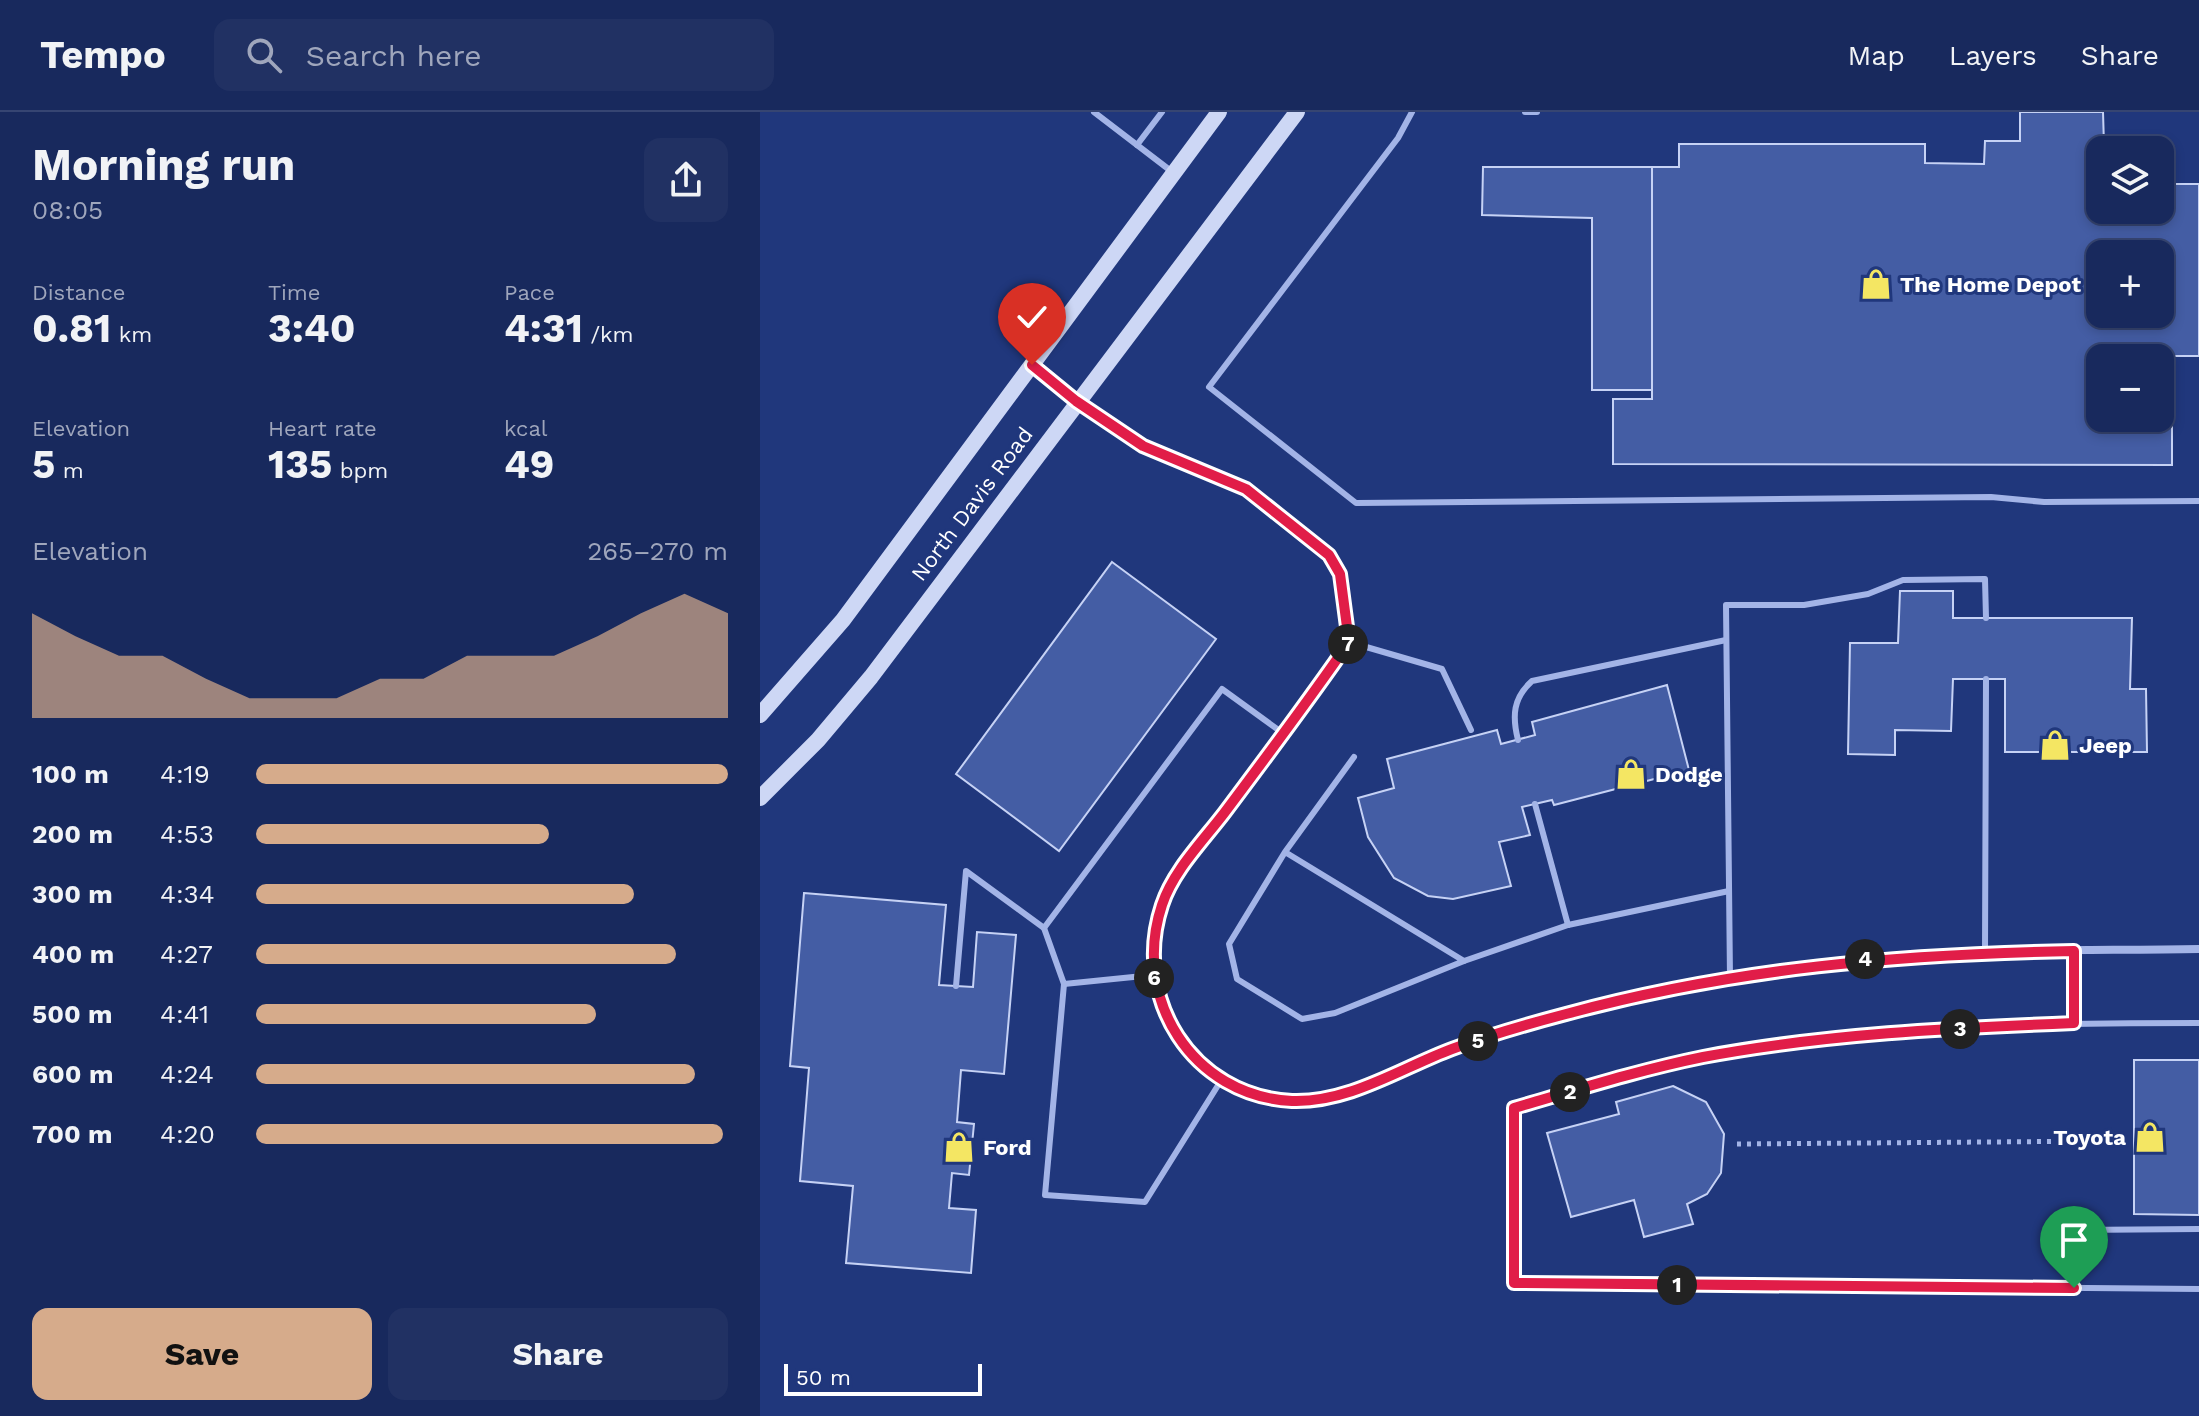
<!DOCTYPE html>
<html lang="en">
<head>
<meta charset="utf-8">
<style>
	body { margin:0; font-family:"Work Sans",sans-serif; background:#213163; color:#f1f3f6; height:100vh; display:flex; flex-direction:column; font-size:30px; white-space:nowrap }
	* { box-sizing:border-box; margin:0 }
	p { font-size:26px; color:#9fa6bc }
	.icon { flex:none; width:44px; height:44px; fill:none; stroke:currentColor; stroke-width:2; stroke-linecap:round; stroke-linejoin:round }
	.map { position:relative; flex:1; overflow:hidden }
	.drawer { display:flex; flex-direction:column; background:#18295d; width:760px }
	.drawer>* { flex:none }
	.controls { position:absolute; left:1326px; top:24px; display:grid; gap:16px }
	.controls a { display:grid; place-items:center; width:88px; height:88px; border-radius:16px; background:#18295d; box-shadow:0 4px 12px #0003,0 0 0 2px #364572; font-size:40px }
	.scale { position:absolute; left:24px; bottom:20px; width:198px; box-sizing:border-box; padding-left:8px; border:4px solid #fff; border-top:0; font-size:22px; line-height:28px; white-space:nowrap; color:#fff; -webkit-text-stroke:6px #20377c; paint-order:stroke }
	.pin { position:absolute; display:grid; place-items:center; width:68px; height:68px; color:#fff; margin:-82px -34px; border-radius:50% 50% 50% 0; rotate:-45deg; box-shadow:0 0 8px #0007 }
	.pin .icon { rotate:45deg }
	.km { position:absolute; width:40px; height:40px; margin:-20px; border-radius:50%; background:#222; color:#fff; font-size:22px; line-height:40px; text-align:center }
	.round { display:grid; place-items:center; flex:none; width:84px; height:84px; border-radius:16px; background:#213163 }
	.headline { display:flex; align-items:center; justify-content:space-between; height:136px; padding:0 32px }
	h1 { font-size:44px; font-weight:700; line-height:60px }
	.figures { display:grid; grid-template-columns:repeat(3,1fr); gap:12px; height:136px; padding:8px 32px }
	.figures div { display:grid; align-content:center }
	.figures b { font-size:40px; font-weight:700 }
	.figures small { font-size:22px; font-weight:400 }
	.figures p { font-size:22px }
	.chart { height:224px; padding:16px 32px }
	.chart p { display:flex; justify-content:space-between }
	.chart svg { width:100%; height:144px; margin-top:8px; fill:#d6ab8b; opacity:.7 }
	.primary-button { display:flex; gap:16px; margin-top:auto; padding:16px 32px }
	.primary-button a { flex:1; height:92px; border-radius:16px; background:#d6ab8b; color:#111; font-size:32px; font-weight:700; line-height:92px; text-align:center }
	.primary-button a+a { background:#213163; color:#f1f3f6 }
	ul { padding:0 32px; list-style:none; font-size:26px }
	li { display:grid; grid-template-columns:128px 96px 1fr; align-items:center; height:60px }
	li i { height:20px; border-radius:10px; background:#d6ab8b }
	header { display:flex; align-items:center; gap:48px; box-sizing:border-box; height:112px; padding:0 40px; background:#18295d; border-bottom:2px solid #364572 }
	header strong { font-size:38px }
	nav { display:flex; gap:44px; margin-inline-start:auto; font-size:28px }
	.search { width:560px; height:72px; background:#213163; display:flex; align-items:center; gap:20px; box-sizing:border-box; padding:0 28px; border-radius:16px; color:#9fa6bc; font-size:30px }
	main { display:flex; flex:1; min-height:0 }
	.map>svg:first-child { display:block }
	.building { fill:#445da4; stroke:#c6d2f5; stroke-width:2; fill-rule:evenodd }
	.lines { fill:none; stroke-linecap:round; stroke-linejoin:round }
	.path { stroke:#a3b4e7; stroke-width:5; stroke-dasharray:4 6; stroke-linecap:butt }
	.lane { stroke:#a3b4e7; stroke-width:6 }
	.street { stroke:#a3b4e7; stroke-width:8 }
	.secondary { stroke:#cdd7f5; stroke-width:16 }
	.route-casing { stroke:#fff; stroke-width:16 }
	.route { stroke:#e11d48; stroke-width:10 }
	.labels { text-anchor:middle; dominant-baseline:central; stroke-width:6; stroke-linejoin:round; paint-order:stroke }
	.poi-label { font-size:22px; font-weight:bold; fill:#fff; stroke:#20377c; text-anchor:start }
	.street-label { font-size:22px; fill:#fff; stroke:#20377c }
</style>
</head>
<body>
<header>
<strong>Tempo</strong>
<div class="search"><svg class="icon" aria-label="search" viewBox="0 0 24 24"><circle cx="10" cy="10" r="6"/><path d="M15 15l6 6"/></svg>Search here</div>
<nav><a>Map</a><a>Layers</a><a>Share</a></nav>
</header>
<main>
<section class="drawer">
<div class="headline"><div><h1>Morning run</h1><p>08:05</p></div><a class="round"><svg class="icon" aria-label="share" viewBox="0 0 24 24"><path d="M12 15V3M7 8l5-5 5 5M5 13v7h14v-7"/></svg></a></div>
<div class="figures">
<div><p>Distance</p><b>0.81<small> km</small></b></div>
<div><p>Time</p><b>3:40</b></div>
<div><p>Pace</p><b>4:31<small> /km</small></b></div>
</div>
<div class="figures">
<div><p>Elevation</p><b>5<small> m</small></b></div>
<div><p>Heart rate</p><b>135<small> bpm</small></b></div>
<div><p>kcal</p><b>49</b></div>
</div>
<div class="chart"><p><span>Elevation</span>265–270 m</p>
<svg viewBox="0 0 160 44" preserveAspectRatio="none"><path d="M0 44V12L10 19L20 25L30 25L40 32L50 38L60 38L70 38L80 32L90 32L100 25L110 25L120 25L130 19L140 12L150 6L160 12V44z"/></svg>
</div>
<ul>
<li><b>100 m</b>4:19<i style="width:100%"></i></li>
<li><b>200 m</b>4:53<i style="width:62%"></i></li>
<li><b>300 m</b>4:34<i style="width:80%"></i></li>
<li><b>400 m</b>4:27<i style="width:89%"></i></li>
<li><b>500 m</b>4:41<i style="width:72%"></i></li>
<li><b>600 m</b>4:24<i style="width:93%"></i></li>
<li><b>700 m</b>4:20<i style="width:99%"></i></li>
</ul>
<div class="primary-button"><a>Save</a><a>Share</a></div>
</section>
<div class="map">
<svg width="1439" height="1304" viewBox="0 0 1439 1304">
	<rect width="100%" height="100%" fill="#20377c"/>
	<g class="building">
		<path d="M1260,0H1343L1344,33H1379V38H1340V98H1400V54H1414V72H1439V244H1412V353L853,352V287H892V55H919V32H1165V51L1224,52L1225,29H1260ZM1340,142H1400V202H1340ZM1340,246H1400V306H1340Z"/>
		<polygon points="723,55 892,55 892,278 832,278 832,106 722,103"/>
		<polygon points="352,450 456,527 299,739 196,662"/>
		<polygon points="1140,479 1193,479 1193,506 1372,506 1370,577 1386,577 1387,640 1245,640 1245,567 1193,567 1191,619 1135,618 1135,643 1088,642 1090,531 1138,531"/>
		<polygon points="907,573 929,658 794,693 792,688 762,695 770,723 739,730 751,774 693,787 668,784 634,766 608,725 598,686 634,676 627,647 737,618 741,632 775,623 772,610"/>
		<polygon points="44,781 186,793 179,873 213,875 217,820 256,823 244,962 201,958 197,1010 214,1012 209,1063 192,1061 189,1096 216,1098 211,1161 86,1151 93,1074 40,1069 49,956 30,954"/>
		<polygon points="1374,948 1439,948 1439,1103 1374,1102"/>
		<polygon points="913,974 946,990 964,1022 961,1061 947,1082 927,1092 933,1112 884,1125 874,1088 811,1105 787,1021 859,1002 856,990"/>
	</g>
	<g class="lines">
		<polyline class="path" points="977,1032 1351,1029"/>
		<g class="lane">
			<polyline points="334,0 411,59"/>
			<polyline points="652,0 638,26 449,275 596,391 1231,385 1284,390 1439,389"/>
			<polyline points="765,0 777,0"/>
			<polyline points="377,33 402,0"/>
			<polyline points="589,530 682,557 711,618"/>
			<path d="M758,628C752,604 753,586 772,569L966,528"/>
			<polyline points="775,692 808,813"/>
			<polyline points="525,740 704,849 575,901 542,907 477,867 469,832 525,740 594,645"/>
			<polyline points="284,816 304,872 393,863"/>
			<polyline points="1314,839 1314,911"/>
			<polyline points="1225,840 1226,567"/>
			<polyline points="704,849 808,813 969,779"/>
			<polyline points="970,866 966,493 1044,493 1108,482 1143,468 1225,467 1226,506"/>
			<polyline points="304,872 285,1083 385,1090 462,967"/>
			<polyline points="196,874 206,759 284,816 462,577 524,622"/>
			<path d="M1439,911C1274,911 1104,912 942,945C878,958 816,978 754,996V1171L1439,1177"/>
			<polyline points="1314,1118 1439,1117"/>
		</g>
		<path class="street" d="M272,253L316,289L383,334L486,377L569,443L580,462L589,530C555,581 518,630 481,679C450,719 406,762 396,813C377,901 443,984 532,989C588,992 641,957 691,938C729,923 769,911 808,901C896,879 989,858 1079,849C1198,836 1319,839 1439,837"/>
		<g class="secondary">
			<polyline points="0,603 83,508 459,0"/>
			<polyline points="0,686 58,628 111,565 537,0"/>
		</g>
	</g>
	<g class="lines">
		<defs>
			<path id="route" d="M272,253L316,289L383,334L486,377L569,443L580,462L589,530C549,588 507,644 465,700C443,729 413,759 402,793C371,886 432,984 532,989C589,991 641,956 692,937C729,923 768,912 806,902C975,856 1140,842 1314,839V911C1190,916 1065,922 943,945C879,958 816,978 754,996V1171L1314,1176"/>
		</defs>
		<use href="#route" class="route-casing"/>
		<use href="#route" class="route"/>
	</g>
	<defs>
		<symbol id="shop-bare" viewBox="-9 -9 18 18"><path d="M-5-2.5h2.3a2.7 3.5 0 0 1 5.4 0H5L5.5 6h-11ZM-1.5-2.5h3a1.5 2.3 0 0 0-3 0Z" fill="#f4e663" stroke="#20377c" stroke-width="2.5" paint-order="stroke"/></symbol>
	</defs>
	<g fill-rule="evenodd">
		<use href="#shop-bare" x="1094" y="150" width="44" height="44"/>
		<use href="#shop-bare" x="1273" y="611" width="44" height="44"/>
		<use href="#shop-bare" x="849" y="640" width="44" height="44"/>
		<use href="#shop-bare" x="1368" y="1003" width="44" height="44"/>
		<use href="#shop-bare" x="177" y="1013" width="44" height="44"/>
	</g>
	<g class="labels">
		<g class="poi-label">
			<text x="1140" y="172">The Home Depot</text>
			<text x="1319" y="633">Jeep</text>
			<text x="895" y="662">Dodge</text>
			<text x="1366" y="1025" text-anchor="end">Toyota</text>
			<text x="223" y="1035">Ford</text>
		</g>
		<g class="street-label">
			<text transform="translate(212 392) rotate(-53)">North Davis Road</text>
		</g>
	</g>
</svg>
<div class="controls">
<a><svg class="icon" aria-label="layers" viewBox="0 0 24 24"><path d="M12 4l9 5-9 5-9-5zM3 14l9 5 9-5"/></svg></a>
<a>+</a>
<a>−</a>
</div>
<div class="scale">50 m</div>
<div class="pin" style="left:1314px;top:1176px;background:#1e9e55"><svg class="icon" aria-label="arrive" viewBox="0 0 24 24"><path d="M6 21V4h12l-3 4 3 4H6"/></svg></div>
<div class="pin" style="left:272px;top:253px;background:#d93025"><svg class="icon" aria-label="check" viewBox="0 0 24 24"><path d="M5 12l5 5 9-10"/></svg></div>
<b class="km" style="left:917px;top:1173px">1</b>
<b class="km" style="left:810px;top:980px">2</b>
<b class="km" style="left:1200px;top:917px">3</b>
<b class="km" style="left:1105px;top:847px">4</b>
<b class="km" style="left:718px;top:929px">5</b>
<b class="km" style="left:394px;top:866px">6</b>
<b class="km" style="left:588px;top:532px">7</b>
</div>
</main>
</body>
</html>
